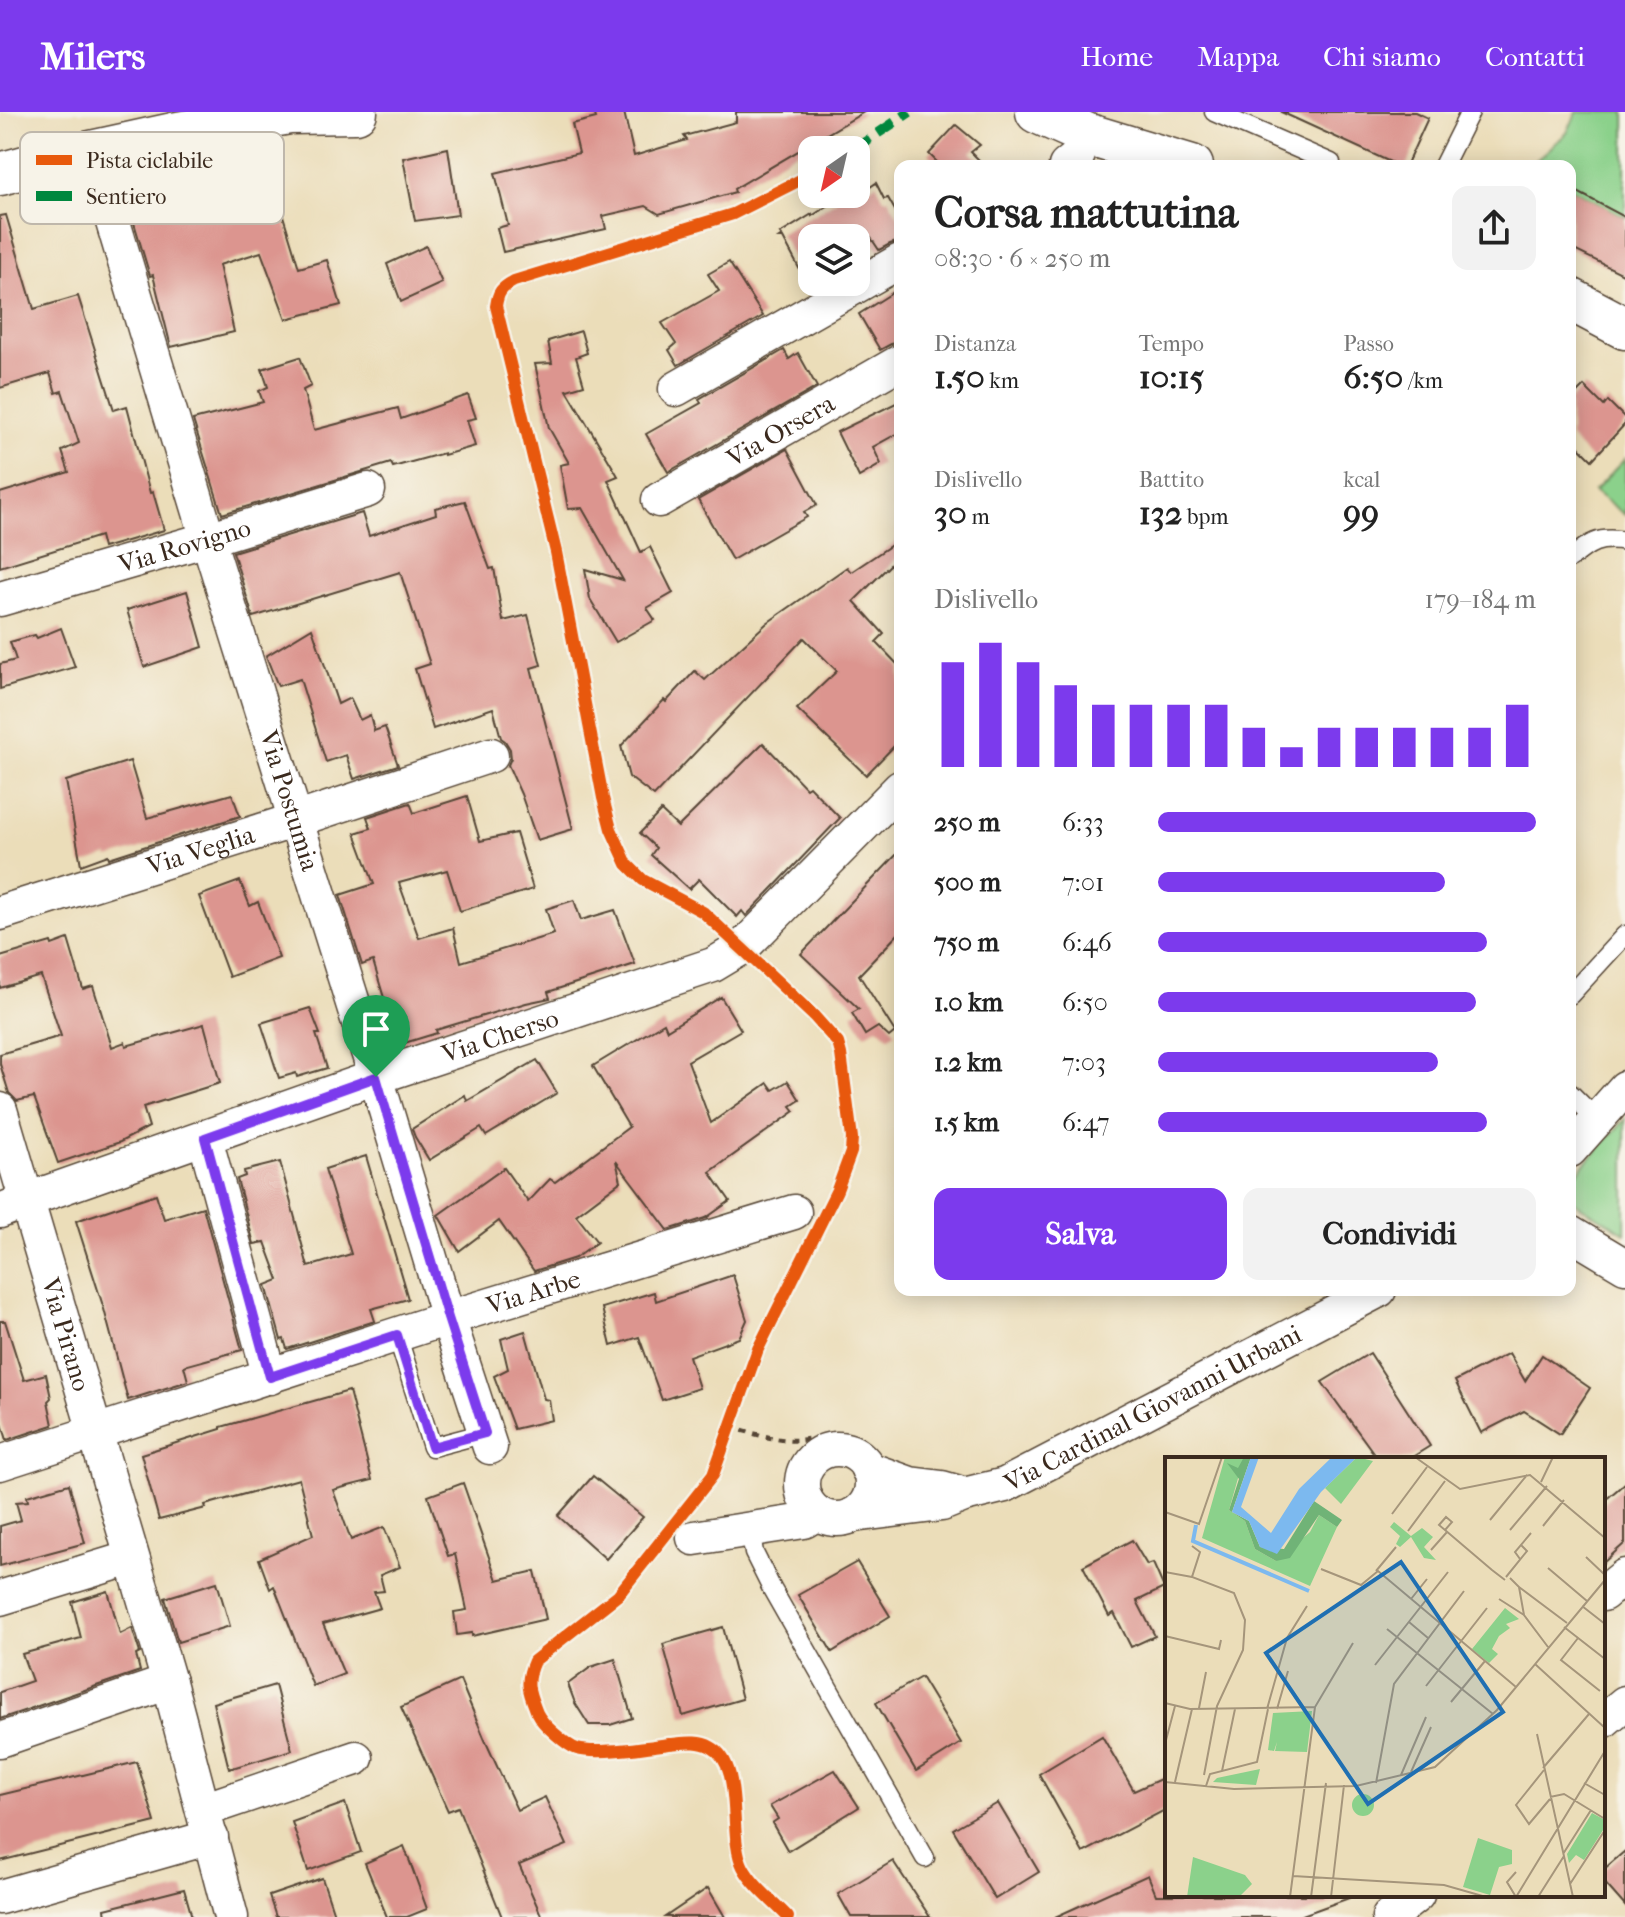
<!DOCTYPE html>
<html lang="it">
<head>
<meta charset="utf-8">
<style>
	body { margin:0; font-family:"IM FELL French Canon",serif; background:#f2f2f2; color:#222; height:100vh; display:flex; flex-direction:column; font-size:30px; white-space:nowrap }
	* { box-sizing:border-box; margin:0 }
	p { font-size:26px; color:#767676 }
	.icon { flex:none; width:44px; height:44px; fill:none; stroke:currentColor; stroke-width:2; stroke-linecap:round; stroke-linejoin:round }
	.map { position:relative; flex:1; overflow:hidden }
	.side { position:absolute; left:894px; top:48px; width:682px; height:1136px; display:flex; flex-direction:column; background:#fff; border-radius:16px; box-shadow:0 4px 20px #0003 }
	.side>* { flex:none }
	.needle { width:52px; rotate:214deg }
	.buttons { position:absolute; left:798px; top:24px; display:grid; gap:16px }
	.buttons a { display:grid; place-items:center; width:72px; height:72px; border-radius:16px; background:#fff; box-shadow:0 4px 20px #0003; font-size:40px }
	.pin { position:absolute; display:grid; place-items:center; width:68px; height:68px; color:#fff; margin:-82px -34px; border-radius:50% 50% 50% 0; rotate:-45deg; box-shadow:0 0 8px #0007 }
	.pin .icon { rotate:45deg }
	.round { display:grid; place-items:center; flex:none; width:84px; height:84px; border-radius:16px; background:#f2f2f2 }
	.headline { display:flex; align-items:center; justify-content:space-between; height:136px; padding:0 40px }
	h1 { font-size:44px; font-weight:700; line-height:60px }
	.metrics { display:grid; grid-template-columns:repeat(3,1fr); gap:12px; height:136px; padding:8px 40px }
	.metrics div { display:grid; align-content:center }
	.metrics b { font-size:34px; font-weight:700 }
	.metrics small { font-size:22px; font-weight:400 }
	.metrics p { font-size:22px }
	.chart { height:224px; padding:16px 40px }
	.chart p { display:flex; justify-content:space-between }
	.chart svg { width:100%; height:144px; margin-top:8px; stroke:#7c3aed; stroke-width:6 }
	.primary-button { display:flex; gap:16px; margin-top:auto; padding:16px 40px }
	.primary-button a { flex:1; height:92px; border-radius:16px; background:#7c3aed; color:#fff; font-size:32px; font-weight:700; line-height:92px; text-align:center }
	.primary-button a+a { background:#f2f2f2; color:#222 }
	ul { padding:0 40px; list-style:none; font-size:26px }
	li { display:grid; grid-template-columns:128px 96px 1fr; align-items:center; height:60px }
	li i { height:20px; border-radius:10px; background:#7c3aed }
	header { display:flex; align-items:center; gap:48px; box-sizing:border-box; height:112px; padding:0 40px; background:#7c3aed; color:#fff }
	header strong { font-size:38px }
	nav { display:flex; gap:44px; margin-inline-start:auto; font-size:28px }
	.map>svg:first-child { display:block }
	.green { fill:#8bd18b; stroke:#637e54; stroke-width:2 }
	.building { fill:#dc958f }
	.lines { fill:none; stroke-linecap:round; stroke-linejoin:round }
	.service-casing { stroke:#554535; stroke-width:21 }
	.minor-casing { stroke:#554535; stroke-width:37 }
	.tertiary-casing { stroke:#554535; stroke-width:45 }
	.path { stroke:#554535; stroke-width:5; stroke-dasharray:6 6; stroke-linecap:butt }
	.service { stroke:#fff; stroke-width:18 }
	.minor { stroke:#fff; stroke-width:34 }
	.tertiary { stroke:#fff; stroke-width:42 }
	.quiet { stroke:#00873e; stroke-width:10; stroke-dasharray:20 10; stroke-linecap:butt }
	.cycleway-casing { stroke:#f7f3e8; stroke-width:17 }
	.cycleway { stroke:#e8590c; stroke-width:12 }
	.route-casing { stroke:#fff; stroke-width:16 }
	.route { stroke:#7c3aed; stroke-width:10 }
	.labels { text-anchor:middle; dominant-baseline:central; stroke-width:7; stroke-linejoin:round; paint-order:stroke }
	.street-label { font-size:26px; fill:#3b2a1e; stroke:#f7f3e8 }
	.inset-river { fill:none; stroke:#7cb9ef; stroke-width:4 }
	.inset-road { fill:none; stroke:#a5957b; stroke-width:2 }
	.view { fill:#1f6fb2; fill-opacity:0.15; stroke:#1f6fb2; stroke-width:4 }
	.inset-edge { fill:none; stroke:#3b2a1e; stroke-width:4 }
	.key { fill:#f7f3e8; stroke:#bfb7ab; stroke-width:2 }
	.key-label { font-size:22px; fill:#3b2a1e }
</style>
</head>
<body>
<header>
<strong>Milers</strong>
<nav><a>Home</a><a>Mappa</a><a>Chi siamo</a><a>Contatti</a></nav>
</header>
<div class="map">
<svg width="1625" height="1805" viewBox="0 0 1625 1805">
	<rect width="100%" height="100%" fill="#f7f3e8"/>
	<filter id="ink" filterUnits="userSpaceOnUse"><feTurbulence type="fractalNoise" baseFrequency=".0125" numOctaves="2"/><feDisplacementMap in="SourceGraphic" scale="16" xChannelSelector="R" yChannelSelector="G"/><feConvolveMatrix kernelMatrix="1 2 1 2 8 2 1 2 1" color-interpolation-filters="sRGB"/></filter>
	<filter id="wash" filterUnits="userSpaceOnUse"><feTurbulence type="fractalNoise" baseFrequency=".006" numOctaves="4" result="noise"/><feDisplacementMap in="SourceGraphic" scale="32" xChannelSelector="R" yChannelSelector="G"/><feGaussianBlur stdDeviation="1.8" result="paint"/><feColorMatrix in="noise" values="0 0 0 0 0 0 0 0 0 0 0 0 0 0 0 0 0 1.4 0 .05"/><feComposite in="paint" operator="in"/></filter>
	<g filter="url(#wash)">
		<rect width="100%" height="100%" fill="#ebddb9"/>
		<g class="green">
			<polygon points="1577,0 1625,0 1625,105 1570,76 1570,54 1530,54 1567,21"/>
			<polygon points="1625,347 1625,403 1594,379"/>
			<polygon points="1625,1007 1625,1121 1572,1089 1570,1087 1570,1069"/>
		</g>
		<g id="blocks">
			<g class="building">
				<polygon points="594,0 624,0 634,44 687,28 684,24 736,10 736,0 864,0 734,77 735,80 659,102 646,94 603,104 606,117 503,140 497,116 508,113 495,61 579,41 572,12 596,6"/>
				<polygon points="1281,0 1415,0 1428,6 1406,54 1399,54"/>
				<polygon points="956,13 980,33 971,40 985,54 941,54 929,42"/>
				<polygon points="448,36 458,103 415,109 403,46"/>
				<polygon points="266,48 299,156 327,148 341,193 286,207 261,140 219,153 234,220 171,235 153,163 150,164 126,84 194,67 194,70"/>
				<polygon points="876,71 884,87 888,86 900,107 900,129 890,132 879,138 871,126 812,126 812,176 810,177 783,126 779,126 782,124 780,122 812,102 812,104 846,82 856,82 857,75 860,82"/>
				<polygon points="1570,76 1625,105 1625,163 1570,136"/>
				<polygon points="6,103 34,197 78,184 114,298 127,294 150,381 153,380 164,418 103,436 100,424 0,455 0,381 69,360 62,339 79,331 62,279 56,281 50,261 0,276 0,104"/>
				<polygon points="426,134 442,171 401,190 387,152"/>
				<polygon points="729,150 763,204 678,253 669,238 676,232 662,211 719,179 708,162"/>
				<polygon points="900,176 900,230 891,232 880,238 859,202"/>
				<polygon points="581,219 587,241 576,245 584,273 567,278 618,364 608,368 641,440 650,435 673,481 647,496 655,508 616,530 590,487 585,457 623,468 582,396 568,397 560,353 569,351 549,316 535,252 552,251 548,229"/>
				<polygon points="784,238 789,247 798,241 817,275 668,360 646,322 701,291 699,287"/>
				<polygon points="300,245 311,274 303,278 314,318 398,296 401,307 468,283 476,306 467,308 475,334 444,343 444,341 393,355 391,351 222,402 193,308 263,290 259,279 268,275 262,257"/>
				<polygon points="1584,274 1604,294 1608,289 1625,306 1625,312 1592,348 1570,326 1570,288"/>
				<polygon points="900,289 900,320 873,335 881,352 859,365 837,320"/>
				<polygon points="787,337 817,393 804,400 807,405 732,448 698,388"/>
				<polygon points="465,389 490,457 494,456 503,509 528,503 541,553 531,556 573,717 537,728 521,682 508,653 511,646 510,637 505,629 501,626 493,596 433,617 415,557 430,552 400,460 253,505 233,440 362,401 369,424 436,402 435,396"/>
				<polygon points="899,428 900,443 854,489 884,522 876,530 900,555 900,628 866,663 797,597 837,559 804,526 654,684 629,665 621,634 664,588 666,590 695,559 705,568 767,511 847,455 851,460"/>
				<polygon points="187,479 203,535 144,555 127,498"/>
				<polygon points="61,516 75,555 0,577 0,552 16,548 10,530 35,523 37,526"/>
				<polygon points="312,516 338,592 350,586 360,608 370,603 374,619 385,615 398,653 354,667 346,643 326,650 300,567 278,574 266,544"/>
				<polygon points="763,631 806,676 809,674 840,706 746,804 742,799 737,805 699,767 689,777 651,743 656,736 640,721 661,699 678,715"/>
				<polygon points="130,649 147,706 232,682 240,704 109,746 108,743 81,753 66,669"/>
				<polygon points="467,684 480,729 516,721 533,777 460,799 447,758 399,771 419,826 453,816 461,850 554,822 546,797 574,788 581,808 615,798 635,852 548,880 550,886 526,891 436,918 437,921 398,933 373,849 362,853 340,783 374,772 355,721 371,716 367,705 410,691 414,701"/>
				<polygon points="900,739 900,820 859,863 895,920 889,925 878,915 865,923 852,901 859,897 801,842"/>
				<polygon points="240,769 250,794 258,790 279,846 229,865 199,784"/>
				<polygon points="68,827 83,877 93,874 112,935 125,930 126,934 204,912 220,971 143,995 149,1015 120,1030 58,1051 34,985 17,989 9,981 0,952 0,942 61,924 41,864 0,876 0,845 51,830 52,833"/>
				<polygon points="721,885 741,918 688,949 711,1011 768,971 773,978 788,969 800,988 791,994 795,999 710,1060 730,1089 706,1106 668,1118 616,1049 621,1069 576,1103 597,1130 575,1146 534,1159 499,1109 459,1139 438,1103 504,1056 528,1090 550,1067 555,1070 629,1015 593,954 664,911 667,918"/>
				<polygon points="310,896 320,922 316,922 327,956 297,965 296,961 279,966 261,911"/>
				<polygon points="537,948 557,981 486,1024 481,1016 429,1048 415,1025 412,1017 465,983 467,989"/>
				<polygon points="366,1044 408,1187 371,1197 375,1209 287,1237 284,1227 281,1228 266,1173 279,1168 265,1130 254,1132 237,1067 245,1064 244,1059 280,1050 308,1155 351,1142 325,1057"/>
				<polygon points="156,1082 164,1107 203,1095 242,1238 184,1254 188,1269 128,1288 104,1197 76,1109"/>
				<polygon points="733,1163 747,1208 739,1226 689,1244 699,1276 662,1288 639,1225 611,1234 602,1196 654,1180 656,1189"/>
				<polygon points="0,1209 5,1209 24,1268 46,1262 51,1286 48,1289 53,1313 7,1328 0,1305"/>
				<polygon points="525,1219 544,1287 549,1288 552,1308 514,1317 494,1264 508,1257 501,1227"/>
				<polygon points="1370,1241 1430,1334 1409,1347 1378,1347 1322,1270"/>
				<polygon points="1509,1241 1525,1269 1542,1243 1590,1276 1560,1322 1524,1299 1481,1321 1455,1269"/>
				<polygon points="349,1279 372,1368 333,1378 351,1428 384,1415 400,1455 380,1463 384,1479 374,1480 380,1496 323,1512 344,1562 313,1574 274,1474 270,1477 259,1447 313,1423 299,1367 205,1393 206,1396 159,1408 141,1342 221,1317 221,1315"/>
				<polygon points="593,1364 643,1405 606,1447 558,1404"/>
				<polygon points="463,1371 497,1468 535,1459 546,1507 472,1524 472,1521 457,1523 454,1500 467,1498 455,1442 448,1444 428,1384"/>
				<polygon points="1625,1371 1625,1431 1603,1451 1603,1390"/>
				<polygon points="69,1372 85,1431 0,1454 0,1414 21,1408 16,1390 28,1389 27,1384"/>
				<polygon points="1132,1428 1147,1453 1153,1451 1164,1476 1137,1489 1155,1524 1131,1535 1114,1501 1109,1504 1083,1454"/>
				<polygon points="857,1450 890,1504 832,1540 798,1483"/>
				<polygon points="217,1470 230,1514 178,1530 165,1486"/>
				<polygon points="108,1479 120,1522 132,1516 140,1541 136,1543 140,1559 0,1607 0,1580 32,1569 22,1542 81,1526 72,1490"/>
				<polygon points="723,1515 742,1587 683,1604 663,1532"/>
				<polygon points="615,1547 632,1606 610,1613 589,1613 575,1591 568,1572 591,1555"/>
				<polygon points="921,1565 961,1631 916,1659 876,1591"/>
				<polygon points="460,1568 485,1628 517,1698 545,1685 567,1733 519,1753 542,1805 502,1805 458,1695 448,1699 401,1595"/>
				<polygon points="275,1573 292,1638 229,1657 213,1591"/>
				<polygon points="1102,1624 1134,1679 1167,1664 1167,1697 1083,1741 1039,1662"/>
				<polygon points="137,1650 155,1710 0,1749 0,1683"/>
				<polygon points="835,1658 859,1695 788,1739 772,1711 778,1707 770,1694"/>
				<polygon points="345,1691 361,1740 308,1759 292,1710"/>
				<polygon points="998,1691 1039,1760 995,1787 953,1717"/>
				<polygon points="404,1734 427,1797 407,1805 387,1805 365,1751"/>
				<polygon points="1625,1739 1625,1794 1603,1769 1603,1758"/>
				<polygon points="893,1749 930,1805 851,1805 838,1782"/>
				<polygon points="1148,1763 1156,1783 1349,1783 1349,1786 1297,1805 1055,1805"/>
				<polygon points="322,1766 335,1805 276,1805 269,1784"/>
				<polygon points="708,1776 725,1805 665,1805"/>
				<polygon points="184,1777 192,1805 106,1805 105,1797"/>
			</g>
		</g>
	</g>
	<g filter="url(#ink)">
		<use href="#blocks" fill-opacity="0" stroke="#554535" stroke-width="2"/>
		<g class="lines">
			<defs>
				<g id="service">
					<polyline points="1214,0 1331,51 1331,54"/>
					<polyline points="1443,54 1470,0"/>
					<path d="M1570,447C1589,431 1599,424 1625,429"/>
					<polyline points="1570,883 1625,823"/>
					<polyline points="1570,981 1597,1008"/>
					<polyline points="397,1223 432,1335 485,1321"/>
					<polyline points="750,1416 754,1441 772,1477 925,1746"/>
				</g>
				<g id="minor">
					<path id="s1" d="M92,40L208,427L376,965L448,1206L490,1335"/>
					<polyline points="1066,54 1077,45 1086,22"/>
					<polyline points="676,277 900,149"/>
					<path id="s2" d="M659,388L900,250"/>
					<path id="s3" d="M0,487L208,427L368,378"/>
					<path id="s4" d="M0,801L280,713L491,643"/>
					<path id="s5" d="M0,998L169,1570L231,1805"/>
					<polyline points="205,1026 270,1265"/>
					<polyline points="1570,1038 1625,976"/>
					<path id="s6" d="M0,1099L38,1084L376,965L713,853L743,835L900,676"/>
					<polyline points="1570,1121 1625,1154"/>
					<circle cx="837" cy="1372" r="35"/>
					<path id="s7" d="M0,1351L448,1206L794,1100"/>
					<polyline points="868,1357 910,1372 942,1376 956,1380"/>
					<path id="s8" d="M853,1403L942,1392L964,1383L1005,1373L1379,1178"/>
					<polyline points="694,1426 804,1409 817,1401"/>
					<polyline points="1603,1482 1625,1464"/>
					<polyline points="0,1486 131,1446"/>
					<polyline points="1603,1609 1625,1591"/>
					<polyline points="0,1628 169,1570"/>
					<polyline points="203,1698 356,1646"/>
					<polyline points="0,1785 211,1725"/>
					<polyline points="1389,1805 1417,1783"/>
				</g>
				<g id="tertiary">
					<polyline points="1037,0 1086,22 1192,54"/>
					<polyline points="0,62 36,52 173,22 289,1 356,0"/>
					<polyline points="1570,187 1625,216"/>
				</g>
			</defs>
			<use href="#service" class="service-casing"/>
			<use href="#minor" class="minor-casing"/>
			<use href="#tertiary" class="tertiary-casing"/>
			<path class="path" d="M731,1315C753,1321 778,1330 801,1328C822,1326 838,1319 859,1327"/>
			<use href="#service" class="service"/>
			<use href="#minor" class="minor"/>
			<use href="#tertiary" class="tertiary"/>
			<polyline class="quiet" points="853,38 910,0"/>
			<defs>
				<path id="cycleway" d="M788,1805C774,1790 753,1774 743,1755C727,1724 745,1653 711,1635C698,1628 684,1631 669,1632C647,1635 597,1643 577,1637C568,1634 560,1626 553,1620C546,1614 541,1609 537,1601C529,1580 524,1571 534,1549L618,1483L713,1363L758,1237L837,1078L851,1040L852,1026L841,942L838,931L814,904L703,800L643,768L627,752L611,717L603,686L556,440L496,194C498,180 501,176 514,169L733,102L812,62"/>
			</defs>
			<use href="#cycleway" class="cycleway-casing"/>
			<use href="#cycleway" class="cycleway"/>
		</g>
	</g>
	<g class="lines" filter="url(#ink)">
		<defs>
			<polygon id="route" points="376,965 448,1206 485,1321 432,1335 397,1223 270,1265 205,1026"/>
		</defs>
		<use href="#route" class="route-casing"/>
		<use href="#route" class="route"/>
	</g>
	<g class="labels">
		<g class="street-label">
			<text stroke="none"><textPath href="#s2" startOffset="140">Via Orsera</textPath></text>
			<text stroke="none"><textPath href="#s3" startOffset="192">Via Rovigno</textPath></text>
			<text stroke="none"><textPath href="#s1" startOffset="678">Via Postumia</textPath></text>
			<text stroke="none"><textPath href="#s4" startOffset="210">Via Veglia</textPath></text>
			<text stroke="none"><textPath href="#s6" startOffset="530">Via Cherso</textPath></text>
			<text stroke="none"><textPath href="#s7" startOffset="560">Via Arbe</textPath></text>
			<text stroke="none"><textPath href="#s5" startOffset="234">Via Pirano</textPath></text>
			<text stroke="none"><textPath href="#s8" startOffset="322">Via Cardinal Giovanni Urbani</textPath></text>
		</g>
	</g>
	<g transform="translate(1165 1345)">
		<rect width="440" height="440" fill="#ebddb9"/>
		<path d="M60,0H79L64,53L80,64L90,92L111,104L145,75L154,58L172,70L145,129L37,81ZM192,0L208,4L176,47L160,31ZM229,65L246,79L257,71L268,80L259,90L271,103L259,101L246,80L235,90L231,87L235,79L225,70ZM340,151L354,162L341,167L345,171L334,179L327,192L333,197L324,206L307,192ZM147,254L142,295L110,294L112,285L109,294L103,293L108,256ZM95,312L91,328L48,325L52,321ZM187 348a11 11 0 1 1 22 0a11 11 0 1 1-22 0ZM427,356L440,363V370L419,403L411,398L404,406L402,397ZM313,381L347,393V407L334,410L325,438L298,430ZM28,400L80,418L87,427L74,440H22Z" fill="#8bd18b"/>
		<path d="M79,0H86L67,55L84,64L95,90L119,92L149,44L177,63L172,70L154,58L125,101L111,104L90,92L80,64L64,53L74,22L62,6L73,11Z" fill="#70b377"/>
		<path d="M86,0H94L76,50L106,76L134,32L167,0H192L156,35L112,97L95,90L84,64L67,55Z" fill="#7cb9ef"/>
		<path class="inset-river" d="M31,68L28,84L144,134"/>
		<path class="inset-road" d="M250,0L295,32L365,18L440,81M376,25L388,0M0,55L34,67L57,0M227,57L262,10M325,63L362,18M378,69L399,43M280,73L287,65L281,60L274,68L280,73L327,113L340,123M345,73L382,29M243,74L280,24M27,89L35,95L27,120L69,136L80,163L78,193L52,249L39,318M266,93L282,75M421,100L440,118M355,102L350,95L366,76M383,111L422,144M156,112L196,128L213,114L351,230M211,114L231,90M0,115L27,120M341,120L362,94L356,88M345,121L354,130L359,158L383,190M354,130L402,166M246,142L262,122M334,142L359,158M417,149L440,167M244,165L263,181M399,170L440,202M222,172L328,257M0,179L54,192L56,183M413,181L396,203L435,234M370,207L440,271M210,208L283,115M261,229L322,151M286,245L320,204M0,246L25,252L150,250M34,251L41,215M102,252L122,181L142,149M112,252L123,214M372,277L408,440M0,287L10,249M378,311L424,257M379,313L351,348L364,367L385,342M57,314L70,252M246,315L266,270M236,318L261,260M0,325L69,332L191,329L270,310L332,253L440,123M10,325L27,252M211,326L229,227L299,134M419,326L440,338M41,329L45,317L92,305L103,252M385,340L399,337L440,362M398,397L426,353M351,415L342,425L351,440L440,294M128,419L279,428L321,440M405,427L440,373M125,440L150,250L188,186M146,440L161,326M166,440L179,328M373,440L399,399"/>
		<path class="view" d="M236,105L338,255L203,347L101,196Z"/>
		<rect width="440" height="440" class="inset-edge"/>
	</g>
	<rect x="20" y="20" width="264" height="92" rx="12" class="key"/>
	<rect x="36" y="43" width="36" height="10" fill="#e8590c"/>
	<rect x="36" y="79" width="36" height="10" fill="#00873e"/>
	<g class="key-label">
		<text x="86" y="56">Pista ciclabile</text>
		<text x="86" y="92">Sentiero</text>
	</g>
</svg>
<div class="buttons">
<a><svg class="needle" viewBox="-14 -14 28 28"><path d="M0-13l5 13h-10z" fill="#e53935"/><path d="M0 13l5-13h-10z" fill="#767676"/></svg></a>
<a><svg class="icon" aria-label="layers" viewBox="0 0 24 24"><path d="M12 4l9 5-9 5-9-5zM3 14l9 5 9-5"/></svg></a>
</div>
<div class="pin" style="left:376px;top:965px;background:#1e9e55"><svg class="icon" aria-label="arrive" viewBox="0 0 24 24"><path d="M6 21V4h12l-3 4 3 4H6"/></svg></div>
<section class="side">
<div class="headline"><div><h1>Corsa mattutina</h1><p>08:30 · 6 × 250 m</p></div><a class="round"><svg class="icon" aria-label="share" viewBox="0 0 24 24"><path d="M12 15V3M7 8l5-5 5 5M5 13v7h14v-7"/></svg></a></div>
<div class="metrics">
<div><p>Distanza</p><b>1.50<small> km</small></b></div>
<div><p>Tempo</p><b>10:15</b></div>
<div><p>Passo</p><b>6:50<small> /km</small></b></div>
</div>
<div class="metrics">
<div><p>Dislivello</p><b>30<small> m</small></b></div>
<div><p>Battito</p><b>132<small> bpm</small></b></div>
<div><p>kcal</p><b>99</b></div>
</div>
<div class="chart"><p><span>Dislivello</span>179–184 m</p>
<svg viewBox="0 0 160 44" preserveAspectRatio="none"><path d="M5 44V12M15 44V6M25 44V12M35 44V19M45 44V25M55 44V25M65 44V25M75 44V25M85 44V32M95 44V38M105 44V32M115 44V32M125 44V32M135 44V32M145 44V32M155 44V25"/></svg>
</div>
<ul>
<li><b>250 m</b>6:33<i style="width:100%"></i></li>
<li><b>500 m</b>7:01<i style="width:76%"></i></li>
<li><b>750 m</b>6:46<i style="width:87%"></i></li>
<li><b>1.0 km</b>6:50<i style="width:84%"></i></li>
<li><b>1.2 km</b>7:03<i style="width:74%"></i></li>
<li><b>1.5 km</b>6:47<i style="width:87%"></i></li>
</ul>
<div class="primary-button"><a>Salva</a><a>Condividi</a></div>
</section>
</div>
</body>
</html>
